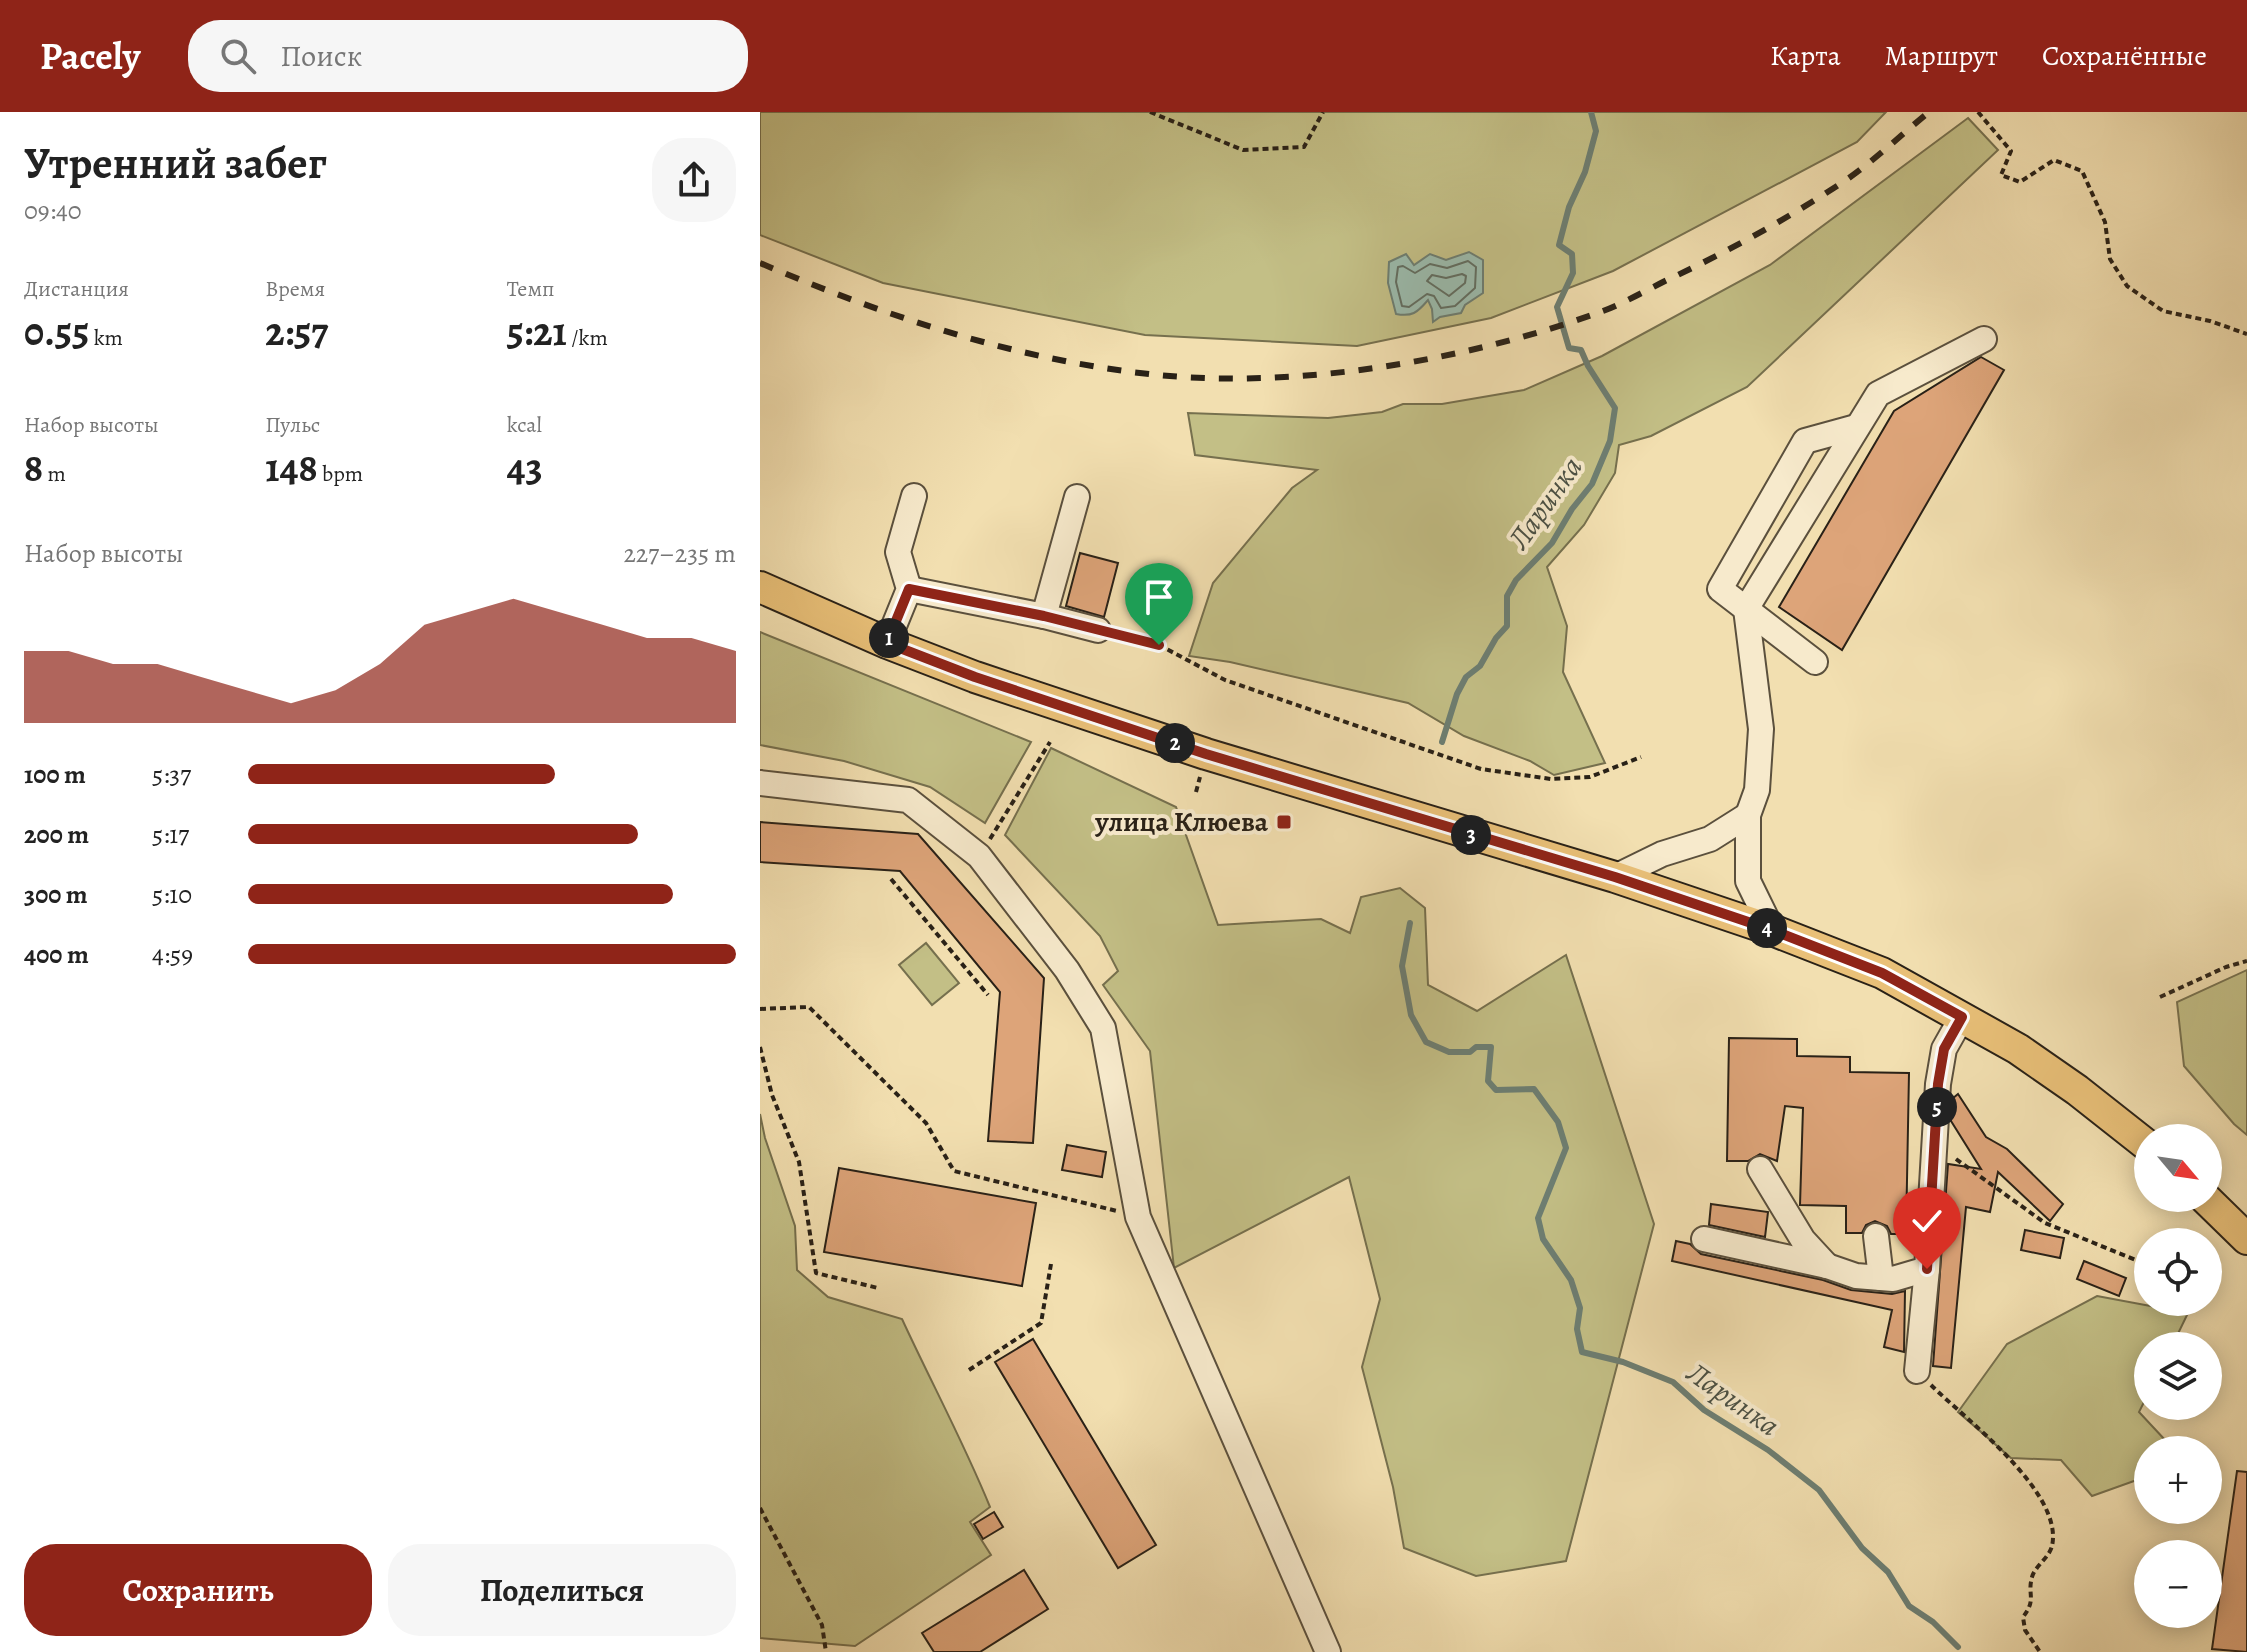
<!DOCTYPE html>
<html lang="ru">
<head>
<meta charset="utf-8">
<style>
	body { margin:0; font-family:Alegreya,serif; background:#f6f6f6; color:#222; height:100vh; display:flex; flex-direction:column; font-size:30px; white-space:nowrap }
	* { box-sizing:border-box; margin:0 }
	p { font-size:26px; color:#767676 }
	.icon { flex:none; width:44px; height:44px; fill:none; stroke:currentColor; stroke-width:2; stroke-linecap:round; stroke-linejoin:round }
	.map { position:relative; flex:1; overflow:hidden }
	.details { display:flex; flex-direction:column; background:#fff; width:760px }
	.details>* { flex:none }
	.needle { width:52px; rotate:119deg }
	.fabs { position:absolute; left:1374px; top:1012px; display:grid; gap:16px }
	.fabs a { display:grid; place-items:center; width:88px; height:88px; border-radius:50%; background:#fff; box-shadow:0 4px 20px #0003; font-size:40px }
	.pin { position:absolute; display:grid; place-items:center; width:68px; height:68px; color:#fff; margin:-82px -34px; border-radius:50% 50% 50% 0; rotate:-45deg; box-shadow:0 0 8px #0007 }
	.pin .icon { rotate:45deg }
	.km { position:absolute; width:40px; height:40px; margin:-20px; border-radius:50%; background:#222; color:#fff; font-size:22px; line-height:40px; text-align:center }
	.round { display:grid; place-items:center; flex:none; width:84px; height:84px; border-radius:32px; background:#f6f6f6 }
	.headline { display:flex; align-items:center; justify-content:space-between; height:136px; padding:0 24px }
	h1 { font-size:44px; font-weight:600; line-height:60px }
	.figures { display:grid; grid-template-columns:repeat(3,1fr); gap:12px; height:136px; padding:8px 24px }
	.figures div { display:grid; align-content:center }
	.figures b { font-size:40px; font-weight:600 }
	.figures small { font-size:22px; font-weight:400 }
	.figures p { font-size:22px }
	.chart { height:224px; padding:16px 24px }
	.chart p { display:flex; justify-content:space-between }
	.chart svg { width:100%; height:144px; margin-top:8px; fill:#8f2418; opacity:.7 }
	.button { display:flex; gap:16px; margin-top:auto; padding:16px 24px }
	.button a { flex:1; height:92px; border-radius:32px; background:#8f2418; color:#fff; font-size:32px; font-weight:600; line-height:92px; text-align:center }
	.button a+a { background:#f6f6f6; color:#222 }
	ul { padding:0 24px; list-style:none; font-size:26px }
	li { display:grid; grid-template-columns:128px 96px 1fr; align-items:center; height:60px }
	li i { height:20px; border-radius:10px; background:#8f2418 }
	header { display:flex; align-items:center; gap:48px; box-sizing:border-box; height:112px; padding:0 40px; background:#8f2418; color:#fff }
	header strong { font-size:38px }
	nav { display:flex; gap:44px; margin-inline-start:auto; font-size:28px }
	.search { width:560px; height:72px; background:#f6f6f6; display:flex; align-items:center; gap:20px; box-sizing:border-box; padding:0 28px; border-radius:32px; color:#767676; font-size:30px }
	main { display:flex; flex:1; min-height:0 }
	.map>svg:first-child { display:block }
	.green { fill:#c3bf86; stroke:#76704e; stroke-width:2 }
	.water { fill:#9bbcae; stroke:#6d7e72; stroke-width:2 }
	.lines { fill:none; stroke-linecap:round; stroke-linejoin:round }
	.shore { stroke:#626e62; stroke-width:2 }
	.stream { stroke:#6d7e72; stroke-width:6 }
	.building { fill:#dda479; stroke:#292117; stroke-width:2 }
	.minor-casing { stroke:#5b503d; stroke-width:28 }
	.major-casing { stroke:#292117; stroke-width:34 }
	.path { stroke:#292117; stroke-width:4; stroke-dasharray:6 4; stroke-linecap:butt }
	.minor { stroke:#f7eacc; stroke-width:24 }
	.major { stroke:#e9c078; stroke-width:30 }
	.rail { stroke:#292117; stroke-width:6; stroke-dasharray:14 14; stroke-linecap:butt }
	.route-casing { stroke:#fff; stroke-width:16 }
	.route { stroke:#8f2418; stroke-width:10 }
	.poi-dot { fill:#8f2418; stroke:#f7eacc; stroke-width:3 }
	.labels { text-anchor:middle; dominant-baseline:central; stroke-width:8; stroke-linejoin:round; paint-order:stroke }
	.poi-label { font-size:28px; font-weight:bold; fill:#292117; stroke:#f7eacc; text-anchor:end }
	.water-label { font-size:30px; font-style:italic; fill:#4b5044; stroke:#f7eacc }
</style>
</head>
<body>
<header>
<strong>Pacely</strong>
<div class="search"><svg class="icon" aria-label="search" viewBox="0 0 24 24"><circle cx="10" cy="10" r="6"/><path d="M15 15l6 6"/></svg>Поиск</div>
<nav><a>Карта</a><a>Маршрут</a><a>Сохранённые</a></nav>
</header>
<main>
<section class="details">
<div class="headline"><div><h1>Утренний забег</h1><p>09:40</p></div><a class="round"><svg class="icon" aria-label="share" viewBox="0 0 24 24"><path d="M12 15V3M7 8l5-5 5 5M5 13v7h14v-7"/></svg></a></div>
<div class="figures">
<div><p>Дистанция</p><b>0.55<small> km</small></b></div>
<div><p>Время</p><b>2:57</b></div>
<div><p>Темп</p><b>5:21<small> /km</small></b></div>
</div>
<div class="figures">
<div><p>Набор высоты</p><b>8<small> m</small></b></div>
<div><p>Пульс</p><b>148<small> bpm</small></b></div>
<div><p>kcal</p><b>43</b></div>
</div>
<div class="chart"><p><span>Набор высоты</span>227–235 m</p>
<svg viewBox="0 0 160 44" preserveAspectRatio="none"><path d="M0 44V22L10 22L20 26L30 26L40 30L50 34L60 38L70 34L80 26L90 14L100 10L110 6L120 10L130 14L140 18L150 18L160 22V44z"/></svg>
</div>
<ul>
<li><b>100 m</b>5:37<i style="width:63%"></i></li>
<li><b>200 m</b>5:17<i style="width:80%"></i></li>
<li><b>300 m</b>5:10<i style="width:87%"></i></li>
<li><b>400 m</b>4:59<i style="width:100%"></i></li>
</ul>
<div class="button"><a>Сохранить</a><a>Поделиться</a></div>
</section>
<div class="map">
<svg width="1487" height="1540" viewBox="0 0 1487 1540">
	<rect width="100%" height="100%" fill="#f2dfb0"/>
	<filter id="stains"><feTurbulence type="fractalNoise" baseFrequency=".0025" numOctaves="4"/><feColorMatrix values="0 0 0 0 .2 0 0 0 0 .09 0 0 0 0 .02 0 0 0 .5 -.17"/></filter>
	<radialGradient id="worn" r=".72"><stop offset=".6" stop-color="#630" stop-opacity="0"/><stop offset="1" stop-color="#630" stop-opacity=".3"/></radialGradient>
	<g class="green">
		<polygon points="0,0 1126,0 1097,30 853,159 731,206 597,234 385,223 123,171 0,123"/>
		<polygon points="1208,6 1238,38 987,275 891,324 859,333 855,361 824,413 787,455 807,514 803,560 845,651 794,663 770,649 704,624 648,591 470,550 429,544 453,471 532,376 557,358 435,343 428,301 568,306 622,300 643,292 682,292 764,278 842,244 1010,153"/>
		<polygon points="0,520 271,630 225,711 170,675 84,649 0,633"/>
		<polygon points="291,636 416,695 458,813 561,807 590,821 601,785 640,776 665,796 668,873 717,899 806,843 894,1112 806,1449 716,1464 644,1436 633,1375 602,1255 620,1187 589,1065 414,1156 390,939 343,873 358,859 340,824 245,723"/>
		<polygon points="166,831 199,871 172,893 139,853"/>
		<polygon points="1487,858 1487,1023 1474,1012 1424,954 1417,890"/>
		<path d="M0,1002L5,1026L35,1114L37,1158L68,1185L142,1207C171,1270 204,1331 230,1395L210,1410L231,1443L95,1534L0,1526Z"/>
		<polygon points="1337,1184 1428,1201 1412,1234 1388,1234 1388,1282 1379,1300 1406,1329 1406,1338 1388,1338 1388,1364 1332,1384 1301,1348 1251,1346 1198,1300 1247,1232"/>
	</g>
	<path class="water" d="M709,140L723,148V181L705,193L701,201L680,205L673,210L672,197L668,188C657,201 652,205 636,202L628,171L629,150L646,142L654,153L670,142L686,148Z"/>
	<g class="lines">
		<g class="shore">
			<polygon points="708,149 716,155 715,176 695,194 681,196 674,184 667,182 649,195 642,194 636,170 638,155 643,154 655,161 670,152 687,156"/>
			<polygon points="702,162 706,164 705,171 689,184 667,169 672,163 686,166"/>
		</g>
		<g class="stream">
			<polyline points="682,630 697,582 706,565 720,554 736,526 747,514 747,484 756,468 792,431 812,397 832,372 850,329 855,296 828,254 821,238 809,236 797,195 813,161 812,142 799,133 809,95 825,60 836,19 831,0"/>
			<polyline points="650,811 642,854 651,903 666,930 689,940 710,940 716,935 731,935 728,969 736,978 774,977 798,1010 806,1036 778,1106 783,1127 811,1168 820,1196 817,1217 822,1240 863,1250 913,1270 944,1298 1008,1338 1059,1378 1102,1436 1128,1460 1149,1494 1173,1510 1198,1535"/>
		</g>
	</g>
	<g class="building">
		<polygon points="1221,245 1244,258 1082,538 1019,495 1134,299"/>
		<polygon points="320,441 358,451 344,505 306,494"/>
		<polygon points="0,710 158,722 284,866 273,1031 228,1029 240,880 140,759 0,750"/>
		<polygon points="969,926 1037,927 1037,944 1090,945 1090,960 1149,961 1146,1122 1131,1122 1127,1114 1115,1109 1106,1113 1102,1121 1086,1121 1086,1094 1040,1093 1043,996 1025,994 1017,1049 1000,1042 988,1049 967,1049"/>
		<polygon points="1198,982 1226,1025 1247,1037 1303,1092 1290,1109 1238,1060 1230,1100 1206,1095 1191,1256 1173,1254 1188,1052 1221,1057 1191,1009 1192,987"/>
		<polygon points="307,1033 346,1040 342,1065 302,1058"/>
		<polygon points="79,1056 276,1091 262,1174 64,1140"/>
		<polygon points="951,1092 1008,1100 1005,1125 949,1113"/>
		<polygon points="1265,1118 1304,1126 1300,1146 1261,1138"/>
		<polygon points="916,1129 930,1132 941,1142 1063,1168 1091,1178 1132,1182 1145,1179 1144,1240 1124,1235 1132,1198 912,1149"/>
		<polygon points="1324,1149 1366,1166 1359,1184 1317,1167"/>
		<polygon points="273,1227 396,1433 358,1456 235,1250"/>
		<polygon points="1477,1359 1487,1360 1487,1540 1452,1537"/>
		<polygon points="234,1400 243,1415 223,1427 214,1412"/>
		<polygon points="264,1458 288,1497 220,1540 174,1540 162,1521"/>
	</g>
	<g class="lines">
		<defs>
			<g id="minor">
				<polyline points="149,477 284,504 317,385"/>
				<polyline points="284,504 338,518"/>
				<polyline points="127,531 149,477 138,440 154,384"/>
				<polyline points="1055,550 960,477 1045,329 1096,315"/>
				<polyline points="0,671 148,688 219,744 307,858 343,916 378,1105 568,1540"/>
				<polyline points="855,765 902,742 950,727 988,703"/>
				<polyline points="1012,818 988,769 988,703 997,678 1001,617 986,497 1118,282 1224,227"/>
				<polyline points="1000,1057 1043,1128 1067,1154"/>
				<polyline points="1116,1124 1121,1166"/>
				<polyline points="944,1127 1067,1154 1096,1164 1133,1167 1167,1157 1178,972 1184,937 1202,905"/>
				<polyline points="1157,1259 1167,1157"/>
			</g>
			<g id="major">
				<polyline points="0,475 127,531 215,565 446,642 855,765 1012,818 1122,861 1258,937 1317,978 1388,1034"/>
				<polyline points="1445,1086 1487,1127"/>
			</g>
		</defs>
		<use href="#minor" class="minor-casing"/>
		<use href="#major" class="major-casing"/>
		<g class="path">
			<polyline points="390,0 483,38 544,35 563,0"/>
			<polyline points="1218,0 1251,39 1241,63 1260,70 1294,48 1322,59 1345,110 1350,147 1367,174 1403,199 1450,209 1487,222"/>
			<polyline points="360,523 399,533 465,568 721,657 791,667 830,665 881,645"/>
			<polyline points="436,680 440,665"/>
			<polyline points="230,727 290,630"/>
			<polyline points="131,767 228,883"/>
			<polyline points="1400,885 1466,855 1487,849"/>
			<polyline points="0,897 49,895 166,1011 194,1059 357,1099"/>
			<polyline points="0,935 12,983 39,1050 56,1161 118,1176"/>
			<polyline points="1196,1047 1285,1111 1388,1153"/>
			<polyline points="209,1258 281,1211 291,1152"/>
			<path d="M1171,1273C1206,1308 1304,1380 1292,1434C1289,1446 1275,1454 1272,1465C1267,1483 1277,1487 1263,1505L1265,1518L1280,1540"/>
			<polyline points="0,1396 62,1513 66,1540"/>
		</g>
		<use href="#minor" class="minor"/>
		<use href="#major" class="major"/>
		<path class="rail" d="M0,151C127,205 260,249 398,263C541,277 709,248 843,199C864,191 885,179 905,169C967,140 1029,106 1086,68C1115,48 1142,22 1169,0"/>
	</g>
	<g class="lines">
		<defs>
			<polyline id="route" points="399,533 284,504 149,477 127,531 215,565 446,642 855,765 1012,818 1122,861 1202,905 1184,937 1178,972 1167,1157"/>
		</defs>
		<use href="#route" class="route-casing"/>
		<use href="#route" class="route"/>
	</g>
	<rect class="poi-dot" x="516" y="702" width="16" height="16" rx="4"/>
	<g class="labels">
		<g class="poi-label">
			<text x="508" y="710">улица Клюева</text>
		</g>
		<g class="water-label">
			<text transform="translate(785 391) rotate(-55)">Ларинка</text>
			<text transform="translate(973 1287) rotate(35)">Ларинка</text>
		</g>
	</g>
	<rect width="100%" height="100%" filter="url(#stains)"/>
	<rect width="100%" height="100%" fill="url(#worn)"/>
</svg>
<div class="fabs">
<a><svg class="needle" viewBox="-14 -14 28 28"><path d="M0-13l5 13h-10z" fill="#e53935"/><path d="M0 13l5-13h-10z" fill="#767676"/></svg></a>
<a><svg class="icon" aria-label="locate" viewBox="0 0 24 24"><circle cx="12" cy="12" r="6"/><path d="M12 2v4M12 18v4M2 12h4M18 12h4"/></svg></a>
<a><svg class="icon" aria-label="layers" viewBox="0 0 24 24"><path d="M12 4l9 5-9 5-9-5zM3 14l9 5 9-5"/></svg></a>
<a>+</a>
<a>−</a>
</div>
<div class="pin" style="left:399px;top:533px;background:#1e9e55"><svg class="icon" aria-label="arrive" viewBox="0 0 24 24"><path d="M6 21V4h12l-3 4 3 4H6"/></svg></div>
<div class="pin" style="left:1167px;top:1157px;background:#d93025"><svg class="icon" aria-label="check" viewBox="0 0 24 24"><path d="M5 12l5 5 9-10"/></svg></div>
<b class="km" style="left:129px;top:526px">1</b>
<b class="km" style="left:415px;top:631px">2</b>
<b class="km" style="left:711px;top:723px">3</b>
<b class="km" style="left:1007px;top:816px">4</b>
<b class="km" style="left:1177px;top:995px">5</b>
</div>
</main>
</body>
</html>
